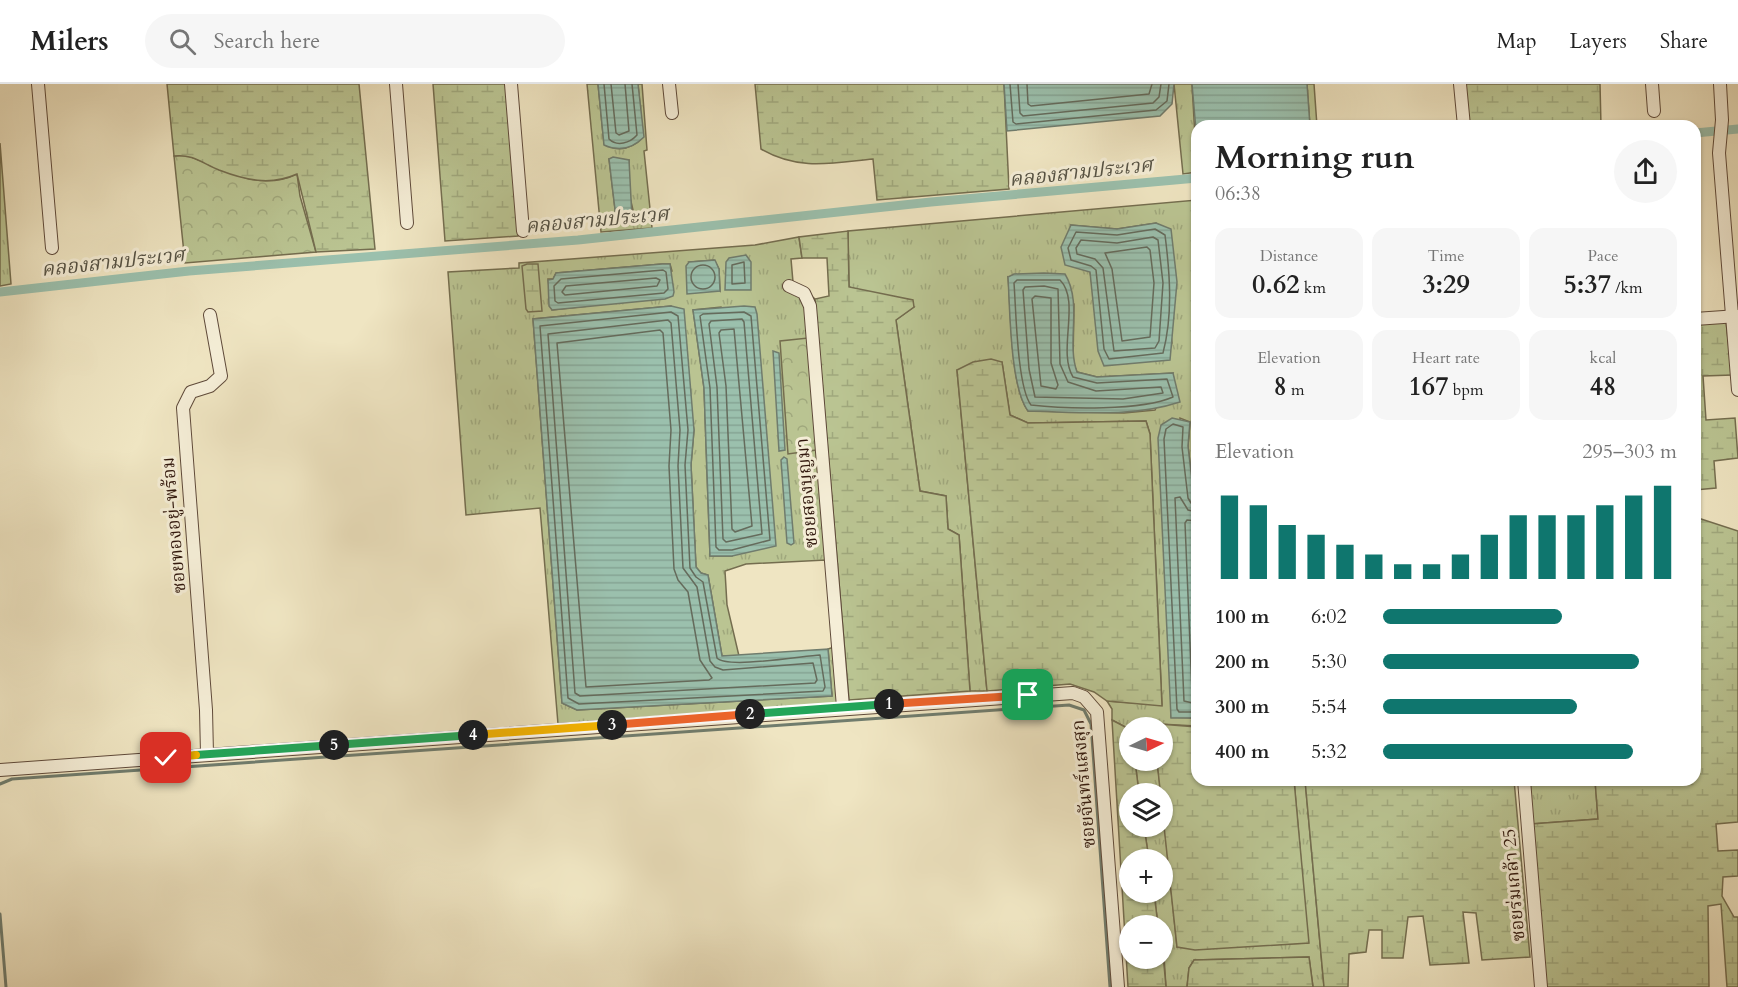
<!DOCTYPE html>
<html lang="en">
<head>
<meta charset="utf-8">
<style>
	body { margin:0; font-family:Cardo,"Noto Serif Thai",serif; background:#f6f6f6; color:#222; height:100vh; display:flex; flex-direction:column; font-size:22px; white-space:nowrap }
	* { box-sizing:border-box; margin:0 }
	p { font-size:20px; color:#767676 }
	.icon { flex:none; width:33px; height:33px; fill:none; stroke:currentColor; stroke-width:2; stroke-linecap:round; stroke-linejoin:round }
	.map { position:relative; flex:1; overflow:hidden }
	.side { position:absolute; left:1191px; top:36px; width:510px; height:666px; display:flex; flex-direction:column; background:#fff; border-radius:18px; box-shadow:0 2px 4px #0004 }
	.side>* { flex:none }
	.needle { width:39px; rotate:85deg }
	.fabs { position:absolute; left:1119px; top:633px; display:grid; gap:12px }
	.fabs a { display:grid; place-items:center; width:54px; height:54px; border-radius:50%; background:#fff; box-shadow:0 2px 4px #0004; font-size:30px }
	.pin { position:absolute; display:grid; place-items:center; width:51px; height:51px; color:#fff; margin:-26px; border-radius:12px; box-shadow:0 3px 9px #0006 }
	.km { position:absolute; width:30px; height:30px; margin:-15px; border-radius:50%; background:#222; color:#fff; font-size:16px; line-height:30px; text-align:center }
	.round { display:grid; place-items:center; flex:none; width:63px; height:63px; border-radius:32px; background:#f6f6f6 }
	.summary { display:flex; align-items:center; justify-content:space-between; height:102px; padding:0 24px }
	h1 { font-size:33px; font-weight:800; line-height:45px }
	.metrics { display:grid; grid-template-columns:repeat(3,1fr); gap:9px; height:102px; padding:6px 24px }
	.metrics div { display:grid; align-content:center; border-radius:15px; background:#f6f6f6; text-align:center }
	.metrics b { font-size:26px; font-weight:800 }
	.metrics small { font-size:16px; font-weight:400 }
	.metrics p { font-size:16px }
	.chart { height:168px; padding:12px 24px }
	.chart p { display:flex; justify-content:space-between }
	.chart svg { width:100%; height:108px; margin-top:6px; stroke:#0f766e; stroke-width:6 }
	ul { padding:0 24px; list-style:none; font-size:20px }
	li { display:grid; grid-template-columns:96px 72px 1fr; align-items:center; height:45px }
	li i { height:15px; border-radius:8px; background:#0f766e }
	header { display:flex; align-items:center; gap:36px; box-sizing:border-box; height:84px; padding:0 30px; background:#fff; border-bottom:2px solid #e0e0e0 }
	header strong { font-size:28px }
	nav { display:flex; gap:33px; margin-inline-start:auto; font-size:21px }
	.search { width:420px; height:54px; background:#f6f6f6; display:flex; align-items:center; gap:15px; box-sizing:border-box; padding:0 21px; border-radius:33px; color:#767676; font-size:22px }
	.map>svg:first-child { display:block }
	.grass { fill:url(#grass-tufts); stroke:#746d4f; stroke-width:1.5; fill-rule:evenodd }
	.forest { fill:url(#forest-crowns); stroke:#746d4f; stroke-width:1.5 }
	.wetland { fill:url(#wetland-marsh); stroke:#746d4f; stroke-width:1.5 }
	.water { fill:url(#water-rules); stroke:#707c6d; stroke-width:1.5 }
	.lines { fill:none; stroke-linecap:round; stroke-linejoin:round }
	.shore { stroke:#656b5c; stroke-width:1.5 }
	.stream { stroke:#707c6d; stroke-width:3 }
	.canal { stroke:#9bc0ad; stroke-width:9 }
	.minor-casing { stroke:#5f4a3a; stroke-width:14 }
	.minor { stroke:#f5eed7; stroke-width:12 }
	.split-1-casing { stroke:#fff; stroke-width:12 }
	.split-2-casing { stroke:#fff; stroke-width:12 }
	.split-3-casing { stroke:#fff; stroke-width:12 }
	.split-4-casing { stroke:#fff; stroke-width:12 }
	.split-5-casing { stroke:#fff; stroke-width:12 }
	.split-6-casing { stroke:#fff; stroke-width:12 }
	.split-7-casing { stroke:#fff; stroke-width:12 }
	.split-1 { stroke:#f0652b; stroke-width:8 }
	.split-2 { stroke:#22a559; stroke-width:8 }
	.split-3 { stroke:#f0652b; stroke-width:8 }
	.split-4 { stroke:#f5b400; stroke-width:8 }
	.split-5 { stroke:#22a559; stroke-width:8 }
	.split-6 { stroke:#22a559; stroke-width:8 }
	.split-7 { stroke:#f5b400; stroke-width:8 }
	.labels { text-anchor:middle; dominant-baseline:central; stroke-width:6; stroke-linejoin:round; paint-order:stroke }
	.street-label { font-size:18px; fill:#2f160c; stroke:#f5eed7 }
	.water-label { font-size:20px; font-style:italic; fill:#555244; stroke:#f5eed7 }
</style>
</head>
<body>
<header>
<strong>Milers</strong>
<div class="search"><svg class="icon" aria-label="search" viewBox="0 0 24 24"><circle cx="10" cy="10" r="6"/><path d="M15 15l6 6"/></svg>Search here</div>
<nav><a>Map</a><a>Layers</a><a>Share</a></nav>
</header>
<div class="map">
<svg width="1738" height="903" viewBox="0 0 1738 903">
	<defs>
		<pattern id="grass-tufts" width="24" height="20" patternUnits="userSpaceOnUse" patternTransform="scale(1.5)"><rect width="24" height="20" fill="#bac492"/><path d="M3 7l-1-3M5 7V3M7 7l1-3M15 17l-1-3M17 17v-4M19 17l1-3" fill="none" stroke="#a0a87d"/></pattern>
		<pattern id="forest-crowns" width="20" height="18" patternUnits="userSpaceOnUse" patternTransform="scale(1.5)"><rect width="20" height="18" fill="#bac492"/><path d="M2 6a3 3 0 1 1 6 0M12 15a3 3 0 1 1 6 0" fill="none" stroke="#a0a87d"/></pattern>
		<pattern id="wetland-marsh" width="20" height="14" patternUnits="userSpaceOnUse" patternTransform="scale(1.5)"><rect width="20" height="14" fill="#bac492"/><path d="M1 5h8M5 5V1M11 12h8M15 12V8" fill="none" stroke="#a0a87d"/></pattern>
		<pattern id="water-rules" width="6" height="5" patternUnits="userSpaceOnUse" patternTransform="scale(1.5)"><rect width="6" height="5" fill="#9bc0ad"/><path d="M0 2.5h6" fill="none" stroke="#86a494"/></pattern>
	</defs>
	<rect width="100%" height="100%" fill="#efe5c2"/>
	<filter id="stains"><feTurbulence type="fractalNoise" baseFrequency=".00333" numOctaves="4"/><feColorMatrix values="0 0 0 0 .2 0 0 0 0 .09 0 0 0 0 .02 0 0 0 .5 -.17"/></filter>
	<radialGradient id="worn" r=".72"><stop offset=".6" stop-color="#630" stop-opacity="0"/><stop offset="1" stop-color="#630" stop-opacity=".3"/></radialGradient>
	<g class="grass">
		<path d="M587,0H598L604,60C619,68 632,65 643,53L638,0H642L647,66L644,67L652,144L601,148ZM609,75L629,76V109L633,126L616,133Z"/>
		<polygon points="1174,0 1192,0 1197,88 1183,90"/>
		<polygon points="1307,0 1314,0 1317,42 1310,42"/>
		<polygon points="0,59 11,200 0,202"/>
		<path d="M1197,116V439L1188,362L1190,338L1180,334L1171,633L1197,634V642L1159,640L1155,643L1129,645L1112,636V625L1107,617L1162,621L1150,350L1146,337L1028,339L1010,331L1002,278L957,286L987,607H970L959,451L948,445L946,412L920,407L896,236L914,223L849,203L848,147ZM1156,139L1172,259L1169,269L1092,202L1090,187L1071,141L1117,145ZM1008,193L1074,220L1073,278L1077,288L1097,293L1173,289L1155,326L1124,329L1028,327C1010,303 1011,225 1008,193Z"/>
		<path d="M799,153L802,174L791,175L793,198L815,215L849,616L836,620L558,640L540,424L466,431L448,188L519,184V179L755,161ZM714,176L719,185L720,207L689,178ZM662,180H670L672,187L589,222L552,226L548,195H553L556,189ZM671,222L694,346L691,381L696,483L701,489L708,491L722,572H739L727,521L725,487L746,480L826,476L834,563L828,565L832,612L577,626L562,619L533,235ZM721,223L732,472H710L704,304L693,226Z"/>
		<polygon points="1135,677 1157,677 1161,709 1139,709"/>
		<polygon points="1294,696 1305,696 1324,903 1313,903 1309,873 1194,876 1189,884 1187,903 1166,903 1162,842 1158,841 1154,809 1162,808 1162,776 1149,775 1144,743 1162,742 1163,727 1177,863 1308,859"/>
		<polygon points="1528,696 1595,696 1598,735 1531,740"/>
	</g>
	<g class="forest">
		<path d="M186,71C223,84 257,109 297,90L300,112L316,168L185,179L174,72Z"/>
		<polygon points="808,254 816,366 788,370 780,257"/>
	</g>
	<g class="wetland">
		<path d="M167,0H359L375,165L316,168L297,90C270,102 245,96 219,86C202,79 193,70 174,72Z"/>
		<polygon points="433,0 506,0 518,152 445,157"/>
		<path d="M755,0H1004L1009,105L877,116L873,75C832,79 799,87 761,65Z"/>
		<polygon points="1463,0 1600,0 1601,42 1467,42"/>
		<polygon points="848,147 849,203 913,216 914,223 896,236 920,407 946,412 948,445 959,451 970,607 849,616 815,215 829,212 827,174 802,174 799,153"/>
		<polygon points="527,180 538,180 542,227 528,228 526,225 522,182"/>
		<polygon points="1695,238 1726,238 1732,291 1703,292 1706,336 1735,334 1738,374 1714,377 1716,404 1695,406"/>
		<polygon points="991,275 1002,278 1010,331 1028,339 1146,337 1150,350 1162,622 1107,617 1094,608 1070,600 987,607 957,286 973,278"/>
		<polygon points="1695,433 1738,447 1738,738 1716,740 1718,767 1738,766 1738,792 1723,793 1722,812 1734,833 1738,833 1738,903 1727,903 1721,820 1708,822 1709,903 1543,903 1531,740 1598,735 1595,696 1695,696"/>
		<polygon points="1112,636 1129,645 1130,676 1135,677 1139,709 1130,710 1130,742 1144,743 1149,775 1130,776 1130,808 1154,809 1158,841 1130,842 1130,874 1162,874 1163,870 1166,903 1128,903"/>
		<polygon points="1159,640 1197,643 1197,696 1294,696 1309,859 1195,866 1177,863 1157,677 1162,676 1162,644 1155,643"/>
		<polygon points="1305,696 1514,696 1530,873 1482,876 1476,829 1463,828 1469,879 1430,881 1423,832 1408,833 1403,874 1382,874 1382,846 1369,846 1366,868 1349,870 1348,903 1324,903"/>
		<polygon points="1309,873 1313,903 1187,903 1189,884 1194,876"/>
	</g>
	<g class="water">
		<path d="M598,0H638L644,53C632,65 619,68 604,61Z"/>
		<polygon points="1004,0 1174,0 1172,20 1160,32 1007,47"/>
		<polygon points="1192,0 1307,0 1310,42 1197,42 1197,58"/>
		<polygon points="613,73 629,76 632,134 616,134 609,75"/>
		<polygon points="1156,139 1171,145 1177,198 1170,276 1104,282 1098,267 1090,188 1065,181 1061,163 1071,141 1117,145"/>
		<polygon points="746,171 751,178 751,206 725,206 726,178 729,174"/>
		<polygon points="715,176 719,185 720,207 687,210 686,182 689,178"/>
		<polygon points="662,180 670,180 674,208 673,212 665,215 552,226 549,222 548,196 553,195 556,189"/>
		<path d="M1044,189L1065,190C1083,220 1066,257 1077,288L1097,293L1173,289L1180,318C1131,334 1079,328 1028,327C1010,303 1010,225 1008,193L1014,190Z"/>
		<polygon points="671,222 684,225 694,346 691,381 696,483 701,489 708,491 722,572 828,565 832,612 577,626 562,619 533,235"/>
		<polygon points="744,222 755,223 757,230 776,462 732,472 710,472 704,304 693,226"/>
		<polygon points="773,267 779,269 785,366 779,367"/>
		<polygon points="1172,334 1190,338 1188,362 1197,439 1197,634 1171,634 1158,354 1161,341"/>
		<polygon points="784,373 787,375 794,459 791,461 787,459 781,376"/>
	</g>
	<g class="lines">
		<g class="shore">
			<path d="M604,0L609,55C617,63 630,59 637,51L632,0"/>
			<polyline points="611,0 616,49 619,51 629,47 625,0"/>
			<polyline points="1010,0 1013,38 1016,40 1156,26 1167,17 1169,0"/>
			<polyline points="1018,0 1020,29 1023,32 1153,19 1159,13 1161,0"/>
			<polyline points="1027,0 1028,20 1031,22 1149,10 1152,0"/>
			<path d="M1155,145L1165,151C1170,190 1173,231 1163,269L1109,275L1104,265L1096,186L1091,182L1071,176L1068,164L1076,148L1117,151Z"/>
			<polygon points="1153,153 1158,156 1163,199 1159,257 1155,264 1114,267 1103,184 1095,175 1077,170 1076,164 1081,156 1117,159"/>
			<polygon points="1147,163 1150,166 1154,199 1150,253 1122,257 1112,185 1105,169"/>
			<polygon points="744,178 745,199 732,200 732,181"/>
			<circle cx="703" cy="193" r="12"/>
			<polygon points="663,186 666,188 668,205 664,209 558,219 555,217 554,202 561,195"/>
			<polygon points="656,194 660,196 657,202 565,211 562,208 566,202"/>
			<path d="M1017,196H1060C1081,217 1057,267 1073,293L1097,299L1167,295L1173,313C1141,327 1066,325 1031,321C1017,303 1016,224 1014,199Z"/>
			<polygon points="1044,202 1058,205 1060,280 1068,298 1096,307 1161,303 1163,309 1123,315 1035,313 1029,285 1023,206 1025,203"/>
			<polygon points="1035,212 1051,214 1051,279 1058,301 1056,305 1041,302 1032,215"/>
			<path d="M671,228L678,232L688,346L685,381L690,484L696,493L703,498L717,574C727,585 802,572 820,571L825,603L823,607L579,620L568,614L540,242Z"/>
			<polygon points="744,228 751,232 770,456 732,466 719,466 716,463 710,304 700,232 703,230"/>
			<polygon points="742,235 744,238 762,450 726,458 723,455 717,303 709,240 711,237"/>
			<polygon points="668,236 671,239 680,346 678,382 683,484 697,503 710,577 715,583 723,586 813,579 817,596 815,599 580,612 575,609 548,250"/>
			<polygon points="734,245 752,442 735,448 732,445 726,302 719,249 721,246"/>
			<polygon points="660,246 663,249 671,346 669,382 674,485 678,496 688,508 700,576 712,594 709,596 586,603 557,259"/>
			<polyline points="1197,420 1191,419 1188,414 1182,363 1183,343 1173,340 1166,345 1164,355 1177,625 1179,628 1197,628"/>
			<polyline points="1197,428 1188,426 1180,413 1175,414 1184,617 1197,620"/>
			<polyline points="1197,437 1187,436 1185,439 1192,608 1197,611"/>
		</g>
		<g class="stream">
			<polyline points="0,700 12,695 1069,621 1084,626 1091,640 1110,903"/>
			<polyline points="0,830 6,903"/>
		</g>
		<g class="canal">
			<polyline points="1695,49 1738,45"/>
			<polyline points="0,208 189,187 578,156 931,118 1197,94"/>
		</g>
		<defs>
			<g id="minor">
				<polyline points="38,0 52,164"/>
				<polyline points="396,0 407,139"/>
				<polyline points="511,0 523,147"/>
				<polyline points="669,0 672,29"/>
				<polyline points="1460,0 1464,42"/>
				<polyline points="1652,0 1654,27"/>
				<polyline points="1720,0 1722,36 1719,69 1738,306"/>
				<polyline points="789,202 804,209 810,222 843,623"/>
				<polyline points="1695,235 1738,232"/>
				<polyline points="207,670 206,626 183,324 191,308 210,302 221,292 210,231"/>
				<polyline points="0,686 1073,609 1084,613 1097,628 1118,903"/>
				<polyline points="1524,696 1541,903"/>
			</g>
		</defs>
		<use href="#minor" class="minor-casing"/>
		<use href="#minor" class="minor"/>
	</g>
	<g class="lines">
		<defs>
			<polyline id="split-1" points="889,620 1028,611"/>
			<polyline id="split-2" points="750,630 889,620"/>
			<polyline id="split-3" points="612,641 750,630"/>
			<polyline id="split-4" points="473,651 612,641"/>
			<polyline id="split-5" points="334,661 473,651"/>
			<polyline id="split-6" points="196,671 334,661"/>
			<polyline id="split-7" points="166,674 196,671"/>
		</defs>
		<use href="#split-1" class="split-1-casing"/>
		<use href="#split-2" class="split-2-casing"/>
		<use href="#split-3" class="split-3-casing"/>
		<use href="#split-4" class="split-4-casing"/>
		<use href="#split-5" class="split-5-casing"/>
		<use href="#split-6" class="split-6-casing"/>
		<use href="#split-7" class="split-7-casing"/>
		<use href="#split-1" class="split-1"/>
		<use href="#split-2" class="split-2"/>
		<use href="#split-3" class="split-3"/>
		<use href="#split-4" class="split-4"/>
		<use href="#split-5" class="split-5"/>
		<use href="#split-6" class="split-6"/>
		<use href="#split-7" class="split-7"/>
	</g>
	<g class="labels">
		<g class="street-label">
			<text transform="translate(807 409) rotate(-95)">ซอยสองบุญมา</text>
			<text transform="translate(174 441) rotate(-95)">ซอยทองอยู่-พร้อม</text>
			<text transform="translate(1084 700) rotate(-95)">ซอยจันทร์แสงสุก</text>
			<text transform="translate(1514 801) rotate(-95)">ซอยร่มเกล้า 25</text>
		</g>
		<g class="water-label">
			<text transform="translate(1081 88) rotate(-6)">คลองสามประเวศ</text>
			<text transform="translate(597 136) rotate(-5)">คลองสามประเวศ</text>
			<text transform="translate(113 178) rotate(-6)">คลองสามประเวศ</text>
		</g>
	</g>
	<rect width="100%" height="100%" filter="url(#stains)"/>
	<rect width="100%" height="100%" fill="url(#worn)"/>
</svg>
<div class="fabs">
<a><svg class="needle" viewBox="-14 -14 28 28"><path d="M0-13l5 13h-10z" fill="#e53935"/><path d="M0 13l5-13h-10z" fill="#767676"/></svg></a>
<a><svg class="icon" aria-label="layers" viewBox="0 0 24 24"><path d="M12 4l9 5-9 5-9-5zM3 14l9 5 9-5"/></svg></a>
<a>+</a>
<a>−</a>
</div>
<div class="pin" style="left:1028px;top:611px;background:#1e9e55"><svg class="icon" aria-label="arrive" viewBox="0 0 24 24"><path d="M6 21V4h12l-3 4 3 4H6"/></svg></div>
<div class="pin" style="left:166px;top:674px;background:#d93025"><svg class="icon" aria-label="check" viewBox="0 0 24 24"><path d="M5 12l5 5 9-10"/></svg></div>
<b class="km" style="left:889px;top:620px">1</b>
<b class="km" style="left:750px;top:630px">2</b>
<b class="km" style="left:612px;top:641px">3</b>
<b class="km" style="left:473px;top:651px">4</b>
<b class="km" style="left:334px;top:661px">5</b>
<section class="side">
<div class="summary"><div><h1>Morning run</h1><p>06:38</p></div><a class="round"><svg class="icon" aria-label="share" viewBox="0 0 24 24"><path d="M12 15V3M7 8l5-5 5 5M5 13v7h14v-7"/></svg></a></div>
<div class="metrics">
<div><p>Distance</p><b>0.62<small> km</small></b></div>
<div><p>Time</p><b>3:29</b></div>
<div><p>Pace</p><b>5:37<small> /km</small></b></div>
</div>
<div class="metrics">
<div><p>Elevation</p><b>8<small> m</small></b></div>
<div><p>Heart rate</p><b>167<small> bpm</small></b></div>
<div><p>kcal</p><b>48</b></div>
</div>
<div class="chart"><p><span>Elevation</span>295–303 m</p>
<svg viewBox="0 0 160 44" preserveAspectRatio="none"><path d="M5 44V10M15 44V14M25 44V22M35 44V26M45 44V30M55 44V34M65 44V38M75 44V38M85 44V34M95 44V26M105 44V18M115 44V18M125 44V18M135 44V14M145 44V10M155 44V6"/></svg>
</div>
<ul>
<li><b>100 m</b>6:02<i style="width:61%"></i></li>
<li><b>200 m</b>5:30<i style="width:87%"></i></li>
<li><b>300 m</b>5:54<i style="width:66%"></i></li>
<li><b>400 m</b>5:32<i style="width:85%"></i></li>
</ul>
</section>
</div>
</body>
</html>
